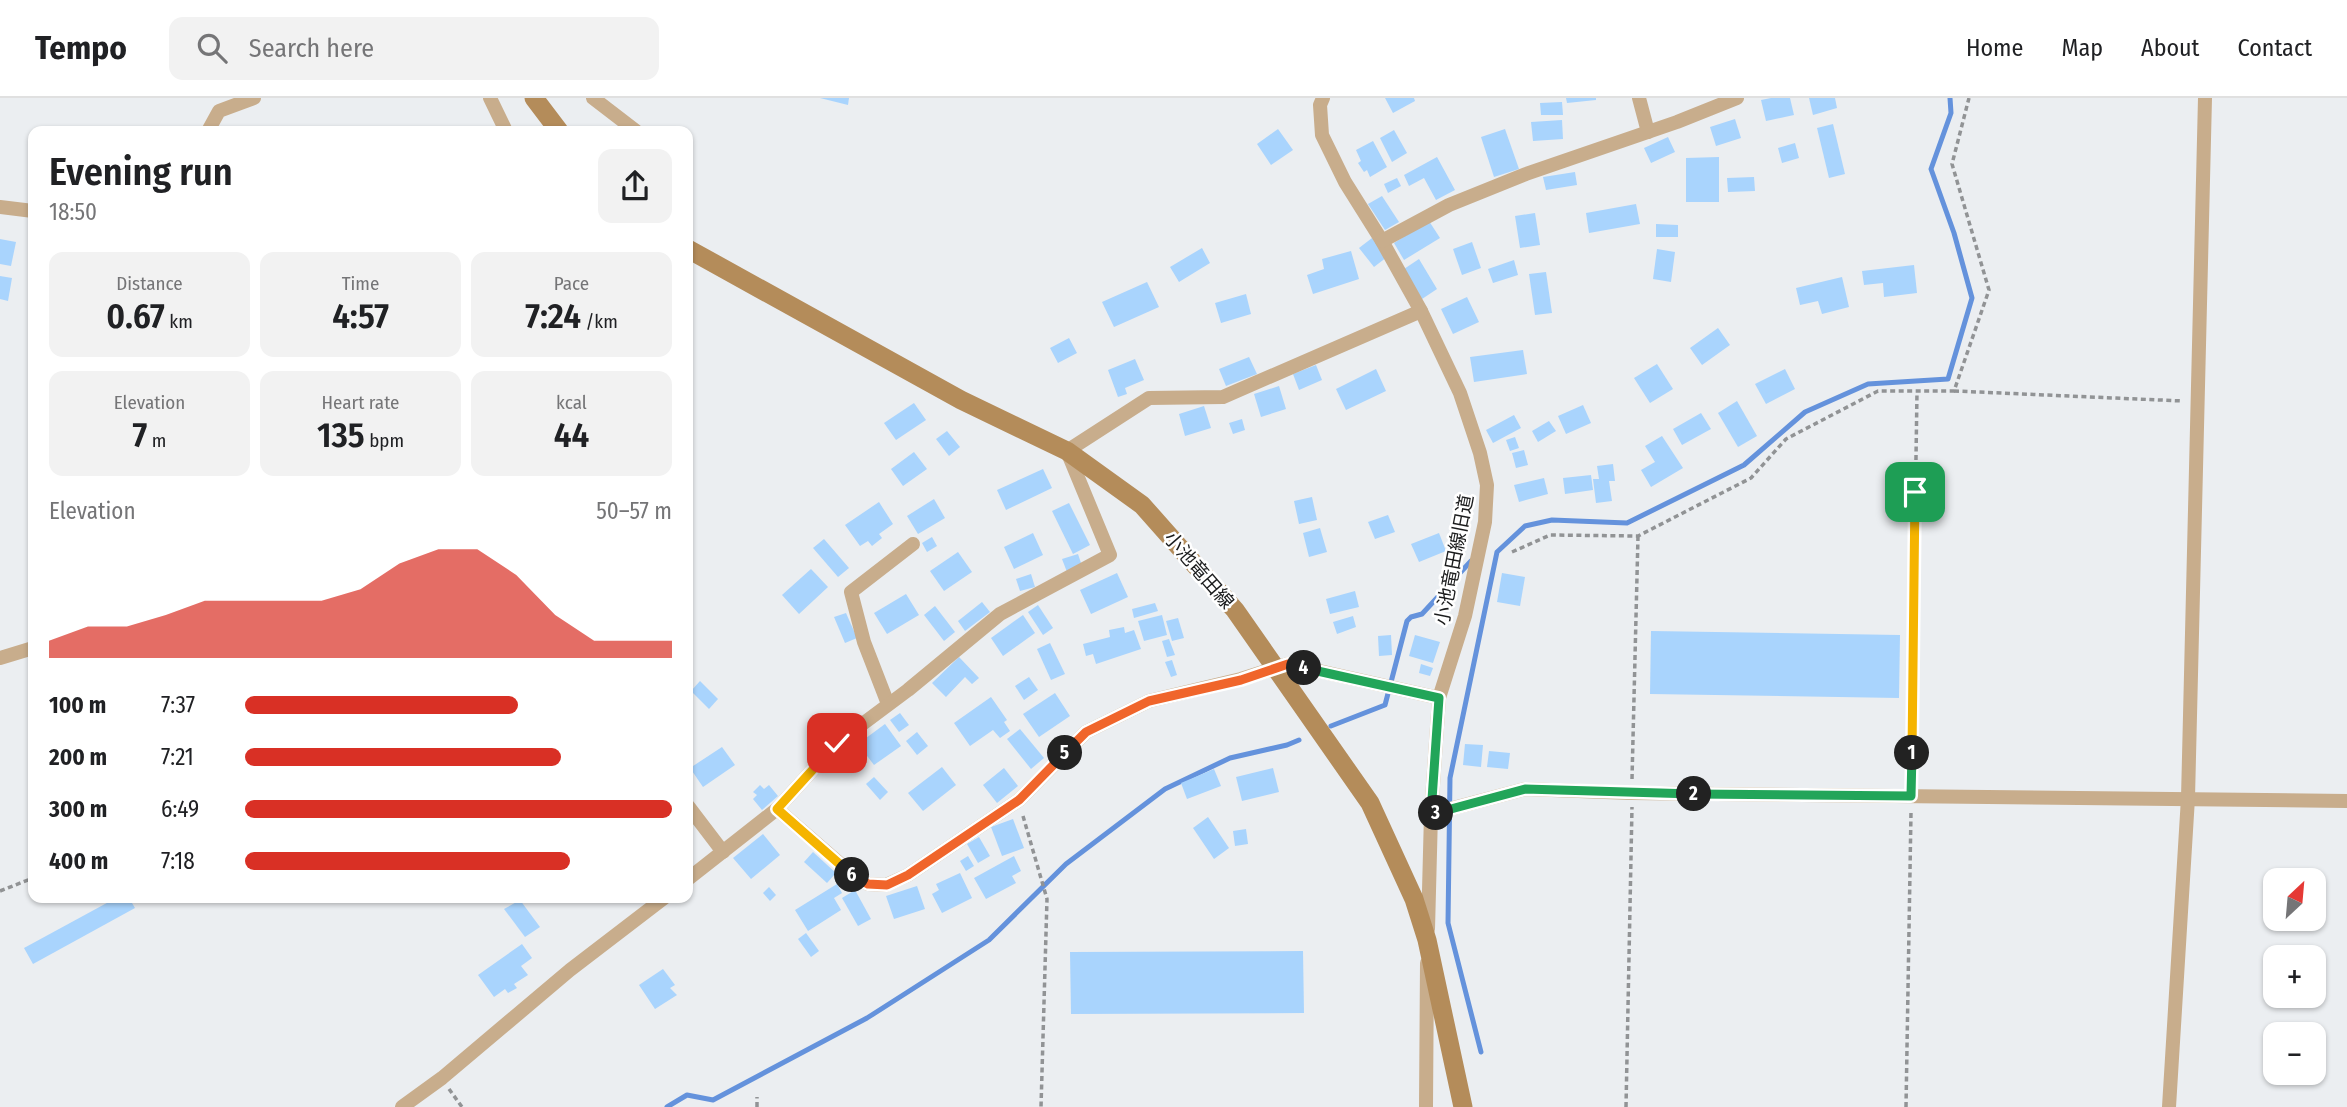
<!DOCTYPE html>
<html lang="en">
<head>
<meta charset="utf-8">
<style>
	body { margin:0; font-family:"Fira Sans Condensed","Noto Sans JP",sans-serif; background:#f2f2f2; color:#202124; height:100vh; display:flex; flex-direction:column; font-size:26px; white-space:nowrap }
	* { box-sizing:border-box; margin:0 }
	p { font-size:23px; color:#757577 }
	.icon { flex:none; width:38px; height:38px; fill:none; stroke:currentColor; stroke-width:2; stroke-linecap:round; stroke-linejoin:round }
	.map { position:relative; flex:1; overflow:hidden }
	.panel { position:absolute; left:28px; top:28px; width:665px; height:777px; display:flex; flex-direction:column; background:#fff; border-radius:14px; box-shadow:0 2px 5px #0004 }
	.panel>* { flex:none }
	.needle { width:46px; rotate:26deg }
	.buttons { position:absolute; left:2263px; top:770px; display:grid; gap:14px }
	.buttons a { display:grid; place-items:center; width:63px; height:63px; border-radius:14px; background:#fff; box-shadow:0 2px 5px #0004; font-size:35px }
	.pin { position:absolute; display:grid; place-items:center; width:60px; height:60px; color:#fff; margin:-30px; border-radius:14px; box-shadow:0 4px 10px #0006 }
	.km { position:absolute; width:35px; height:35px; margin:-18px; border-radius:50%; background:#222; color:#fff; font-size:19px; line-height:35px; text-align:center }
	.round { display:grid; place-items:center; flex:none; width:74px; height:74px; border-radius:14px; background:#f2f2f2 }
	.head { display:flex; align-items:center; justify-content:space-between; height:119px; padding:0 21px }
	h1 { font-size:38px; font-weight:600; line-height:52px }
	.stats { display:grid; grid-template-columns:repeat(3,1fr); gap:10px; height:119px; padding:7px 21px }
	.stats div { display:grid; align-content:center; border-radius:14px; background:#f2f2f2; text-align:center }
	.stats b { font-size:35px; font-weight:600 }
	.stats small { font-size:19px; font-weight:400 }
	.stats p { font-size:19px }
	.chart { height:196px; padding:14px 21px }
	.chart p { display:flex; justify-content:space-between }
	.chart svg { width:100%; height:126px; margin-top:7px; fill:#d93025; opacity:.7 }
	ul { padding:0 21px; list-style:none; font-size:23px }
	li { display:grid; grid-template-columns:112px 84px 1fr; align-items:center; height:52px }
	li i { height:18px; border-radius:9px; background:#d93025 }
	header { display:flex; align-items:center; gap:42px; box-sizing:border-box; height:98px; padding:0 35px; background:#fff; border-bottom:2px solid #e0e0e0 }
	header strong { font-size:33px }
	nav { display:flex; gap:38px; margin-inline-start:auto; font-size:24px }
	.search { width:490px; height:63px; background:#f2f2f2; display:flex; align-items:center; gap:18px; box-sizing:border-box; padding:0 24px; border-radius:14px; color:#757577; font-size:26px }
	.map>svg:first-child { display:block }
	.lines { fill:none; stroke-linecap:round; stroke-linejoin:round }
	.stream { stroke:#6492dc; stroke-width:5 }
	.building { fill:#a9d4fd }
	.path { stroke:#919395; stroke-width:3.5; stroke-dasharray:5 3.5; stroke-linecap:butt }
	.minor { stroke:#c8ad8c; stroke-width:14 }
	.secondary { stroke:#b48c5a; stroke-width:19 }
	.split-1-casing { stroke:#fff; stroke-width:14 }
	.split-2-casing { stroke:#fff; stroke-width:14 }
	.split-3-casing { stroke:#fff; stroke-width:14 }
	.split-4-casing { stroke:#fff; stroke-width:14 }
	.split-5-casing { stroke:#fff; stroke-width:14 }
	.split-6-casing { stroke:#fff; stroke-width:14 }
	.split-7-casing { stroke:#fff; stroke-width:14 }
	.split-1 { stroke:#f5b400; stroke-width:9 }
	.split-2 { stroke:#22a559; stroke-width:9 }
	.split-3 { stroke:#22a559; stroke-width:9 }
	.split-4 { stroke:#22a559; stroke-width:9 }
	.split-5 { stroke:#f0652b; stroke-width:9 }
	.split-6 { stroke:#f0652b; stroke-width:9 }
	.split-7 { stroke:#f5b400; stroke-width:9 }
	.labels { text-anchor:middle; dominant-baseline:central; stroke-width:5; stroke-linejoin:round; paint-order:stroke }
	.street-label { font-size:19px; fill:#1a1b1c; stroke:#fff }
</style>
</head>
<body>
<header>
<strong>Tempo</strong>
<div class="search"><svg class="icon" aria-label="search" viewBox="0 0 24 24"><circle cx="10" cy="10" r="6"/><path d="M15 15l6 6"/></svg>Search here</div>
<nav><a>Home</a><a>Map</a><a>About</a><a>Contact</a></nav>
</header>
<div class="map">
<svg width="2347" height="1009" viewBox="0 0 2347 1009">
	<rect width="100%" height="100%" fill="#ebeef1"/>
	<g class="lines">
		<g class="stream">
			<polyline points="1331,628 1385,607 1407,523 1411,519 1422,516 1471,463"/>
			<polyline points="1481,954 1448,825 1450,680 1497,454 1525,428 1552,422 1627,425 1744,367 1805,314 1868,286 1948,281 1972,200 1954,135 1931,71 1951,15 1950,0"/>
			<polyline points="667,1009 687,997 713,1002 867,920 989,842 1066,766 1165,691 1230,660 1287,647 1299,642"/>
		</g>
	</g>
	<g class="building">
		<polygon points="820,0 849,0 848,7"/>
		<polygon points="1385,0 1414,0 1415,3 1393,15"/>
		<polygon points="1566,0 1596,0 1596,2 1567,5"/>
		<polygon points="1771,0 1790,0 1794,17 1766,23 1761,2"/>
		<polygon points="1809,0 1835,0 1837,10 1813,17"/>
		<polygon points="1562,4 1563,17 1541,17 1540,5"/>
		<polygon points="1735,21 1741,40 1716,48 1710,29"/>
		<polygon points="1562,22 1563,41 1533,43 1531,24"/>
		<polygon points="1833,26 1845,76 1829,80 1817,30"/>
		<polygon points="1278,31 1293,52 1271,67 1257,46"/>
		<polygon points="1505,31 1519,71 1494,79 1481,39"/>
		<polygon points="1394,32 1407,55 1392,64 1380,40"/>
		<polygon points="1668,39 1675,54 1651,65 1644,50"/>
		<polygon points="1373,43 1387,69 1370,79 1367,72 1364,74 1358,65 1361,63 1356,52"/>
		<polygon points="1795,45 1799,60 1782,65 1778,50"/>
		<polygon points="1437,59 1455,92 1436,102 1424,80 1409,88 1404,77"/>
		<polygon points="1719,59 1719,104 1686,104 1686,60"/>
		<polygon points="1575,74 1577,87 1546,92 1543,79"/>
		<polygon points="1754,79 1755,93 1728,94 1727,80"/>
		<polygon points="1397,80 1401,88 1388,95 1384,86"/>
		<polygon points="1382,98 1399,124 1385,132 1368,106"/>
		<polygon points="1636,106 1640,126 1589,135 1586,115"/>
		<polygon points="1535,115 1540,147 1520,150 1515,118"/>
		<polygon points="1429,123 1440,140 1404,162 1394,145"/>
		<polygon points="1656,126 1678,127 1678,139 1656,139"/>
		<polygon points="1372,140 1387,159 1374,169 1359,150"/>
		<polygon points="0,141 16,144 11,168 0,166"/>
		<polygon points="1472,144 1481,170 1462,177 1453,151"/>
		<polygon points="1202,150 1210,165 1179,184 1170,169"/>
		<polygon points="1657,151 1675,154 1671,184 1653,181"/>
		<polygon points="1351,153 1359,181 1313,196 1307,177 1324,171 1322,161"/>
		<polygon points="1419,161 1437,191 1422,201 1404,171"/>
		<polygon points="1514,162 1518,177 1493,185 1488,171"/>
		<polygon points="1914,167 1917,195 1884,199 1883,185 1864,187 1862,173"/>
		<polygon points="1546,174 1552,215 1535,217 1529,176"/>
		<polygon points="0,178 12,180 8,203 0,201"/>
		<polygon points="1842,179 1849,209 1822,216 1818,203 1800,207 1796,190"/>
		<polygon points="1147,184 1159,209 1114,229 1102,204"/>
		<polygon points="1246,196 1251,216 1221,225 1215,205"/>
		<polygon points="1467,199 1479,224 1453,236 1441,211"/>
		<polygon points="1718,230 1730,247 1702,267 1690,250"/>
		<polygon points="1069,240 1077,255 1058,265 1050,250"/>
		<polygon points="1523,252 1527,276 1474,284 1470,259"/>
		<polygon points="1249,259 1257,276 1226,288 1219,271"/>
		<polygon points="1135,261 1144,282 1125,290 1127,296 1118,299 1108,272"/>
		<polygon points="1657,266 1673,291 1650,305 1634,280"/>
		<polygon points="1316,267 1322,282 1299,292 1293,276"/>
		<polygon points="1376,271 1386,293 1346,312 1336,291"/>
		<polygon points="1785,271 1795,291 1766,306 1755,286"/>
		<polygon points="1279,288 1286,311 1261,319 1254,296"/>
		<polygon points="1737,303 1757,338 1738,349 1718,315"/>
		<polygon points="914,305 926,322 896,342 884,325"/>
		<polygon points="1583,307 1591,325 1566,336 1558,318"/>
		<polygon points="1204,308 1211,330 1185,338 1179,316"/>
		<polygon points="1701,315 1711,331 1682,347 1673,331"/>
		<polygon points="1514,317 1521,330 1493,345 1486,332"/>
		<polygon points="1242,321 1245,332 1233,336 1229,325"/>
		<polygon points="1549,323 1556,333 1538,344 1532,333"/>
		<polygon points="947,333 960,349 949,358 936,341"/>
		<polygon points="1662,338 1683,370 1651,389 1641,372 1655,364 1645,348"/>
		<polygon points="1515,339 1519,350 1510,353 1506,342"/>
		<polygon points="1524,352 1528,367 1516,370 1512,355"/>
		<polygon points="914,354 927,371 903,388 891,371"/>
		<polygon points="1613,366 1615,383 1609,383 1612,403 1596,405 1593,381 1599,381 1597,368"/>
		<polygon points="1043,371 1052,390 1006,412 997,392"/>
		<polygon points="1591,377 1593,392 1565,396 1563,380"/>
		<polygon points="1544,380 1548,396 1519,404 1514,387"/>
		<polygon points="1312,399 1317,422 1299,426 1294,403"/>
		<polygon points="934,401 945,420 918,436 907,418"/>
		<polygon points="879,404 893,426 879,436 882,440 872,448 868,443 860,448 845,427"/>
		<polygon points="1069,405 1090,447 1073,456 1052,413"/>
		<polygon points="1388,417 1395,434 1375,441 1368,424"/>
		<polygon points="1320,430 1327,454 1309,459 1303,435"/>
		<polygon points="1033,435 1043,457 1014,471 1004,449"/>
		<polygon points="1439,435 1446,453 1419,464 1411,446"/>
		<polygon points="932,439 937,448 927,454 922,445"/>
		<polygon points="824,441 849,470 838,479 813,450"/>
		<polygon points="958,454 972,474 944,493 930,473"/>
		<polygon points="1078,456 1082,468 1067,474 1062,461"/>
		<polygon points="811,471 828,489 799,516 782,497"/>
		<polygon points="1117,475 1128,499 1091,516 1080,492"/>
		<polygon points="1502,475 1525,479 1520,508 1497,504"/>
		<polygon points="1031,476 1035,489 1020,493 1016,481"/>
		<polygon points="1355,493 1359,509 1330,516 1326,501"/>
		<polygon points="906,496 919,517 887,536 874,515"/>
		<polygon points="982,504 990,514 965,533 958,523"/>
		<polygon points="1155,505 1158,513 1134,520 1132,511"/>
		<polygon points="1038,507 1053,530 1043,537 1028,514"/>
		<polygon points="935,508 955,534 944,543 924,517"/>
		<polygon points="846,515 857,540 845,545 834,519"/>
		<polygon points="1023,517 1035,535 1003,558 991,540"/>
		<polygon points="1162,517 1167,537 1144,543 1138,523"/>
		<polygon points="1353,518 1356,529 1337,536 1333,524"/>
		<polygon points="1178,520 1184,540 1172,543 1166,523"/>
		<polygon points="1124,529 1125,535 1134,532 1141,551 1096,566 1093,556 1086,558 1083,546 1110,539 1109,532"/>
		<polygon points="1651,533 1900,537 1899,600 1650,596"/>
		<polygon points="1391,537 1392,557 1379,558 1378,538"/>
		<polygon points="1415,537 1440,544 1433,565 1409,558"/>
		<polygon points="1169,541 1175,557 1167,559 1162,543"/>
		<polygon points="1050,545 1065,576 1051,582 1037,551"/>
		<polygon points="959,559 979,580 972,586 965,579 946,599 932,585"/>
		<polygon points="1172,562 1177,577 1171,579 1165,564"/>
		<polygon points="1421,566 1433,570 1430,578 1419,575"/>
		<polygon points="1029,579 1038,592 1024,602 1015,588"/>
		<polygon points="700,583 718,601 709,611 691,593"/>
		<polygon points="1055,595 1070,618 1039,639 1023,616"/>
		<polygon points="991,599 1007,622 1004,624 1010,633 1000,640 993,632 970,648 954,625"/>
		<polygon points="900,615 909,627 899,634 890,622"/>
		<polygon points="885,626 901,648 874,667 858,646"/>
		<polygon points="1020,631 1044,660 1031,671 1007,641"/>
		<polygon points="917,634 928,648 917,657 906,643"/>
		<polygon points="1465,646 1483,647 1481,669 1463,667"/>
		<polygon points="722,649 735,667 703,689 690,670"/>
		<polygon points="1489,653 1510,655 1508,671 1487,669"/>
		<polygon points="942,669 956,687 923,713 908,695"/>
		<polygon points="1004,670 1018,688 997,705 983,687"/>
		<polygon points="1273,670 1279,694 1242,703 1236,679"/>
		<polygon points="1214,671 1221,688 1187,701 1181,685"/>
		<polygon points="874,679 888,694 880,702 866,686"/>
		<polygon points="760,687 764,691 769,687 778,698 762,712 753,701 757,697 753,694"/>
		<polygon points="1208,719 1229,750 1214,761 1193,730"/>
		<polygon points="1013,721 1024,750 1002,758 991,729"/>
		<polygon points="1246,731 1248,746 1235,748 1233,733"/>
		<polygon points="763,736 780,757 751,781 733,760"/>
		<polygon points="979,739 990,758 978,765 967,746"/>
		<polygon points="813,754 836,775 827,785 804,764"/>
		<polygon points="968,758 974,768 966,773 960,763"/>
		<polygon points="1014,758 1021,773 1012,778 1016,785 986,801 974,780"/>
		<polygon points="960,775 972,800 942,815 932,796 939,792 936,786"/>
		<polygon points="837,786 842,795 834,800 841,812 808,833 795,812"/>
		<polygon points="917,788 925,811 894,821 886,798"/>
		<polygon points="769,789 776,797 770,803 763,795"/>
		<polygon points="855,792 871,821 858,828 842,800"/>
		<polygon points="116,800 129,800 135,810 33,866 24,850"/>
		<polygon points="520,802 540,829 525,839 504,811"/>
		<polygon points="806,835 819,853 811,859 798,841"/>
		<polygon points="522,846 532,860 521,868 528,877 514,886 517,890 508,895 505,891 494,899 478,877"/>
		<polygon points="1303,853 1304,915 1071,916 1070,854"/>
		<polygon points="663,871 675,887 670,890 677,897 655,911 639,887"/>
	</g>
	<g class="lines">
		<g class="path">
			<polyline points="1954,293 2183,303"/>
			<polyline points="1512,454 1550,437 1638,438 1751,380 1786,341 1878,293 1954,293 1989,192 1952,66 1969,0"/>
			<polyline points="1632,681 1638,438"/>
			<polyline points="1911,685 1917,294"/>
			<polyline points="1023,718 1047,801 1041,1009"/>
			<polyline points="0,793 33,780"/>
			<polyline points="449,991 462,1009"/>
			<polyline points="757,1009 757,999"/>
			<polyline points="1626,1009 1632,709"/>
			<polyline points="1906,1009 1911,714"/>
		</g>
		<g class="minor">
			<polyline points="490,0 506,33"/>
			<polyline points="593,0 636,33"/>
			<polyline points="1323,0 1320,7 1322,37 1345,84 1382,143 1421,213 1460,295 1480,355 1487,387 1485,424 1465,518 1439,600 1431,716 1428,831"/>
			<polyline points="1639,0 1648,34"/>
			<polyline points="208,33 219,13 254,0"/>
			<polyline points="0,109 33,113"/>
			<polyline points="1382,143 1449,107 1526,76 1677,24 1737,0"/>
			<polyline points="0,560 33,550"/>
			<polyline points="888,606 864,544 851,494 913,446"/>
			<polyline points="688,708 723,754"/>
			<polyline points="777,711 854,778 868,786 886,787 908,777 1019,702 1086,634 1149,603 1241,581 1288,566 1439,600"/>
			<polyline points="1431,716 1525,691 1632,695 2347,703"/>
			<polyline points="688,781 777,711 837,645 908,592 1000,516 1110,457 1067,353 1149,300 1223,299 1421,213"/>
			<polyline points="402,1009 442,980 570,872 664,800"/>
			<polyline points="1426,1009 1427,865"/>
			<polyline points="2169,1009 2188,700 2205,0"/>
		</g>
		<g class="secondary">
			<polyline points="534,0 559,33"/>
			<polyline points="688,151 961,302 1067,353 1142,407 1235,512 1370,705 1414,801 1427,842 1463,1009"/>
		</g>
	</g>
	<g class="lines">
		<defs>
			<polyline id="split-1" points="1912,655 1915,394"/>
			<polyline id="split-2" points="1694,696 1911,698 1912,655"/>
			<polyline id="split-3" points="1436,715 1525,691 1694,696"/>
			<polyline id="split-4" points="1304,570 1439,600 1431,716 1436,715"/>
			<polyline id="split-5" points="1065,655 1086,634 1149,603 1241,582 1288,566 1304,570"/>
			<polyline id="split-6" points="852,777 868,786 887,787 908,777 1019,702 1065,655"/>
			<polyline id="split-7" points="837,645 777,711 852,777"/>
		</defs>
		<use href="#split-1" class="split-1-casing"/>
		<use href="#split-2" class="split-2-casing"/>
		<use href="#split-3" class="split-3-casing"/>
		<use href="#split-4" class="split-4-casing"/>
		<use href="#split-5" class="split-5-casing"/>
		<use href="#split-6" class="split-6-casing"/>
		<use href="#split-7" class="split-7-casing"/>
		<use href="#split-1" class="split-1"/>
		<use href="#split-2" class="split-2"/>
		<use href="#split-3" class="split-3"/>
		<use href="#split-4" class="split-4"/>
		<use href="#split-5" class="split-5"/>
		<use href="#split-6" class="split-6"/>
		<use href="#split-7" class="split-7"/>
	</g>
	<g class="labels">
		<g class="street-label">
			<text transform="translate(1454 462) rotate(-79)">小池竜田線旧道</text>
			<text transform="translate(1199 472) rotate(49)">小池竜田線</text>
		</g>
	</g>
</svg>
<div class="buttons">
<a><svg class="needle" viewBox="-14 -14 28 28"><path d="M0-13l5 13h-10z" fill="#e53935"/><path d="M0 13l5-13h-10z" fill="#757577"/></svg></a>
<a>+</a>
<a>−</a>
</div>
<div class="pin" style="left:1915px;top:394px;background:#1e9e55"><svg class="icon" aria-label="arrive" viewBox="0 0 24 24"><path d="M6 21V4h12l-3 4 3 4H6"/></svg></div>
<div class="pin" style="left:837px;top:645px;background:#d93025"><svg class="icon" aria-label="check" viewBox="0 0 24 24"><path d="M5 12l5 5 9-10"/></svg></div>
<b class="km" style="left:1912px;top:655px">1</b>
<b class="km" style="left:1694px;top:696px">2</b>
<b class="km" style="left:1436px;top:715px">3</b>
<b class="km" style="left:1304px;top:570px">4</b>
<b class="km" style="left:1065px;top:655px">5</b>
<b class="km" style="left:852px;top:777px">6</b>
<section class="panel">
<div class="head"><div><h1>Evening run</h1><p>18:50</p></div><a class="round"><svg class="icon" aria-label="share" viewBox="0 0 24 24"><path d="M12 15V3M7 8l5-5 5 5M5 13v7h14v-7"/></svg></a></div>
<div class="stats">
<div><p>Distance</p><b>0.67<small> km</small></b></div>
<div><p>Time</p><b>4:57</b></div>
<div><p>Pace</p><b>7:24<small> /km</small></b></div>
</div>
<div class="stats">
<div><p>Elevation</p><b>7<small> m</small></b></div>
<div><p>Heart rate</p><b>135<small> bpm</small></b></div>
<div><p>kcal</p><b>44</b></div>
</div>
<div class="chart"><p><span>Elevation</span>50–57 m</p>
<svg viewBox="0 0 160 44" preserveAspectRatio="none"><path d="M0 44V38L10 33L20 33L30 29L40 24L50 24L60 24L70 24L80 20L90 11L100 6L110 6L120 15L130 29L140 38L150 38L160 38V44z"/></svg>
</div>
<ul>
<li><b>100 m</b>7:37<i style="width:64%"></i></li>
<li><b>200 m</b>7:21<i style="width:74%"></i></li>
<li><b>300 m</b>6:49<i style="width:100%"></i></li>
<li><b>400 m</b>7:18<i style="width:76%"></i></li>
</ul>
</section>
</div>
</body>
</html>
